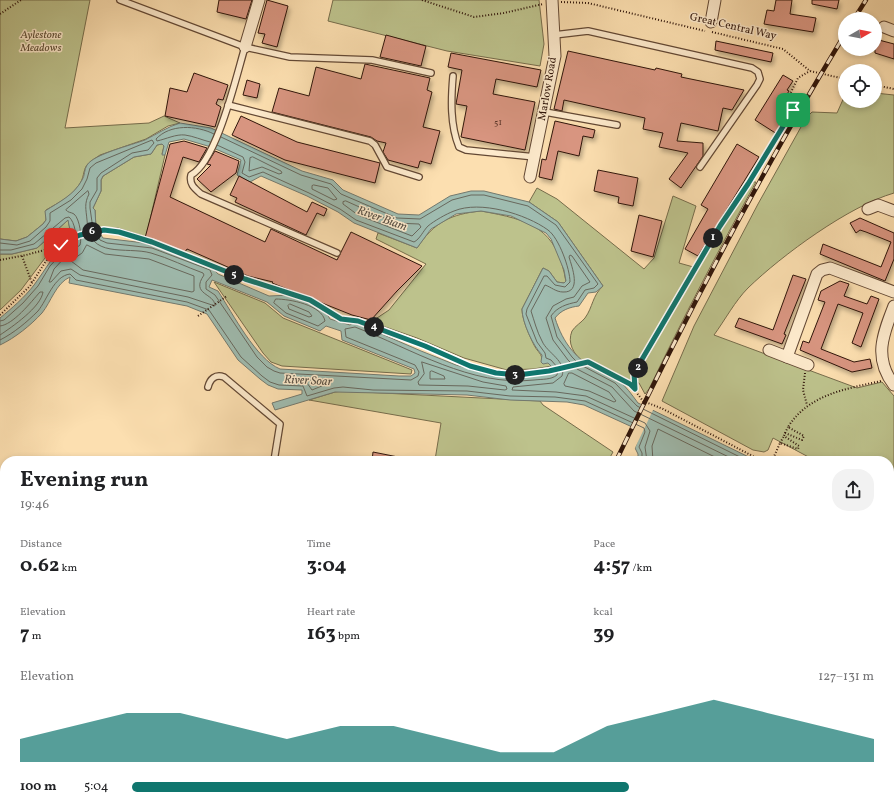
<!DOCTYPE html>
<html lang="en">
<head>
<meta charset="utf-8">
<style>
	body { margin:0; font-family:Vollkorn,serif; background:#f2f2f2; color:#202124; height:100vh; display:flex; flex-direction:column; font-size:15px; white-space:nowrap }
	* { box-sizing:border-box; margin:0 }
	p { font-size:13px; color:#757577 }
	.icon { flex:none; width:22px; height:22px; fill:none; stroke:currentColor; stroke-width:2; stroke-linecap:round; stroke-linejoin:round }
	.map { position:relative; flex:1; overflow:hidden }
	.side { position:absolute; left:0px; top:456px; width:894px; height:354px; display:flex; flex-direction:column; background:#fff; border-radius:16px 16px 0 0; box-shadow:0 2px 6px #0003 }
	.side>* { flex:none }
	.needle { width:26px; rotate:81deg }
	.buttons { position:absolute; left:838px; top:12px; display:grid; gap:8px }
	.buttons a { display:grid; place-items:center; width:44px; height:44px; border-radius:50%; background:#fff; box-shadow:0 2px 6px #0003; font-size:20px }
	.pin { position:absolute; display:grid; place-items:center; width:34px; height:34px; color:#fff; margin:-17px; border-radius:8px; box-shadow:0 2px 6px #0006 }
	.km { position:absolute; width:20px; height:20px; margin:-10px; border-radius:50%; background:#222; color:#fff; font-size:11px; line-height:20px; text-align:center }
	.round { display:grid; place-items:center; flex:none; width:42px; height:42px; border-radius:16px; background:#f2f2f2 }
	.headline { display:flex; align-items:center; justify-content:space-between; height:68px; padding:0 20px }
	h1 { font-size:22px; font-weight:700; line-height:30px }
	.figures { display:grid; grid-template-columns:repeat(3,1fr); gap:6px; height:68px; padding:4px 20px }
	.figures div { display:grid; align-content:center }
	.figures b { font-size:20px; font-weight:700 }
	.figures small { font-size:11px; font-weight:400 }
	.figures p { font-size:11px }
	.chart { height:112px; padding:8px 20px }
	.chart p { display:flex; justify-content:space-between }
	.chart svg { width:100%; height:72px; margin-top:4px; fill:#0f766e; opacity:.7 }
	ul { padding:0 20px; list-style:none; font-size:13px }
	li { display:grid; grid-template-columns:64px 48px 1fr; align-items:center; height:30px }
	li i { height:10px; border-radius:5px; background:#0f766e }
	.map>svg:first-child { display:block }
	.green { fill:#bdc28c; stroke:#766c4b }
	.water { fill:#9fbcb0; stroke:#73796e; fill-rule:evenodd }
	.pier { fill:#fcdfb0 }
	.lines { fill:none; stroke-linecap:round; stroke-linejoin:round }
	.shore { stroke:#68685d; stroke-width:1 }
	.stream { stroke:#73796e; stroke-width:3 }
	.building { fill:#d89580; stroke:#30150a; filter:url(#shadow) }
	.lane-casing { stroke:#634834; stroke-width:8 }
	.street-casing { stroke:#634834; stroke-width:13 }
	.path { stroke:#30150a; stroke-width:2; stroke-dasharray:1 2; stroke-linecap:butt }
	.lane { stroke:#fdeacc; stroke-width:5.5 }
	.street { stroke:#fdeacc; stroke-width:11 }
	.rail-casing { stroke:#30150a; stroke-width:4.5 }
	.rail { stroke:#fdeacc; stroke-width:3; stroke-dasharray:9; stroke-linecap:butt }
	.route-casing { stroke:#fff; stroke-width:8 }
	.route { stroke:#0f766e; stroke-width:5 }
	.labels { text-anchor:middle; dominant-baseline:central; stroke-width:3; stroke-linejoin:round; paint-order:stroke }
	.number-label { font-size:9px; fill:#5a3528 }
	.street-label { font-size:11px; fill:#30150a; stroke:#fdeacc }
	.park-label { font-size:11px; font-style:italic; fill:#5a4931; stroke:#fdeacc }
	.water-label { font-size:12px; font-style:italic; fill:#574f44; stroke:#fdeacc }
</style>
</head>
<body>
<div class="map">
<svg width="894" height="810" viewBox="0 0 894 810">
	<defs>
		<filter id="shadow"><feDropShadow dx="2" dy="3.5" stdDeviation="2" flood-color="#0004"/></filter>
	</defs>
	<rect width="100%" height="100%" fill="#fcdfb0"/>
	<filter id="stains"><feTurbulence type="fractalNoise" baseFrequency=".005" numOctaves="4"/><feColorMatrix values="0 0 0 0 .2 0 0 0 0 .09 0 0 0 0 .02 0 0 0 .5 -.17"/></filter>
	<radialGradient id="worn" r=".72"><stop offset=".6" stop-color="#630" stop-opacity="0"/><stop offset="1" stop-color="#630" stop-opacity=".3"/></radialGradient>
	<g class="green">
		<path d="M0,0H90L65,128L149,123L164,116L180,123L168,126L146,139L100,155C96,158 90,161 87,165C83,170 84,179 79,185C71,197 58,203 46,210V220L43,224L27,237L16,241L0,239Z"/>
		<polygon points="333,0 539,0 544,44 540,66 447,51 328,21"/>
		<path d="M875,93L894,95V193C849,206 782,255 748,288C735,301 725,320 714,335L857,388L882,382L894,396V503L889,500V461H816L773,438L768,450L764,452L753,450L662,401L694,326L758,204L806,118L812,112L837,113L845,95V101H875Z"/>
		<polygon points="162,144 164,146 162,154 165,155 146,237 118,228 96,228 95,210 93,208 101,191 101,180 103,176 134,157 151,154 157,145"/>
		<path d="M752,182H756C718,251 683,318 649,389L645,394L639,383C632,381 624,381 617,379C598,375 562,355 572,331C575,326 582,322 585,318C593,307 592,296 603,286L558,222L529,202L537,188L557,199L644,269L654,258L673,196L696,206L679,263L697,268Z"/>
		<path d="M481,211C530,220 557,227 566,282L564,283L557,282L549,271L543,268L522,309C522,319 529,335 534,345C536,350 541,353 542,358L552,366L533,369L507,370L464,358L417,338L371,322L389,310L426,264L376,239L378,233L417,248C434,222 451,214 481,211Z"/>
		<polygon points="68,220 71,233 57,242 21,290 0,310 0,254 12,254 37,248"/>
		<polygon points="214,282 265,303 283,318 412,370 411,374 282,366 271,362 263,353"/>
		<polygon points="343,391 540,401 543,405 613,452 608,461 435,460 441,423 309,400 335,392"/>
		<polygon points="0,645 5,646 5,705 3,713 5,714 5,735 0,739"/>
		<polygon points="889,732 894,733 894,810 657,810 659,805 889,805"/>
		<polygon points="458,805 564,805 562,810 456,810"/>
	</g>
	<g class="water">
		<path d="M180,123L211,128L302,171L333,180L343,190L398,214L419,215L450,196L471,191H484L529,202L558,222L603,286L596,292L588,293L579,306C570,307 561,310 555,318C563,343 576,360 601,372C606,375 613,377 618,380C626,386 632,395 638,403L757,461H638V454L635,448L641,431L584,405L567,402L510,400L467,395L335,392L275,410L272,403L302,394V390L278,389L268,385L260,379L238,360L207,314L187,306L69,283L70,277C56,283 51,302 42,313C31,325 15,338 0,345V318C12,308 24,298 34,285C47,268 52,254 72,241L68,220L37,248L12,254H0V239L16,241L27,237L43,224L46,220L45,211C59,202 74,195 82,180C85,176 84,169 87,165C94,154 132,145 145,140C157,134 167,127 180,123ZM184,139L211,147L241,160L237,175L250,182L261,176L307,196L338,212L354,223L417,248L431,229L456,214L481,211L511,216L546,233L551,239L564,270L566,281L564,283L557,282L549,271L543,268L522,309C522,322 533,346 542,355L541,362L543,364L548,363L555,370L554,373L511,378L485,373L456,365L421,351L354,322L350,325L330,319L326,312L313,304L291,295L269,296L218,274L210,265L153,244L103,238L96,228L95,210L93,208L101,191V180L103,176L134,157L151,154L157,145L162,144L164,146L162,155H165L169,142ZM212,280L267,302L284,316L320,331L326,326L341,331L342,340L414,369L415,373L411,376H399L280,369C256,359 233,314 218,291L209,287Z"/>
		<polygon points="889,524 894,526 894,666 889,666"/>
	</g>
	<polygon class="pier" points="642,402 654,408 634,450 633,448 639,432 630,428"/>
	<g class="lines">
		<g class="shore">
			<path d="M221,137L301,175L331,184L341,194L397,218L420,219L452,200L471,195H484L528,206L556,225L598,284L594,288L585,290L577,302C567,304 557,307 551,316L557,337L572,357L579,364L615,383L637,406L748,461"/>
			<path d="M210,142C202,140 193,136 185,135C176,134 166,139 157,141L156,139C170,124 196,125 214,134"/>
			<polygon points="253,157 281,171 282,173 279,174 262,167 249,171 250,158"/>
			<polygon points="314,185 328,188 337,199 334,200 312,189 312,186"/>
			<path d="M88,191L89,194C84,204 86,209 87,220C88,260 126,246 151,253C169,258 186,267 203,273L204,275C190,295 215,293 215,306L188,297L80,275L71,269L61,271L51,282H49L54,269L67,255L80,245C82,238 80,219 74,214C71,212 68,213 66,210Z"/>
			<polygon points="346,201 395,223 419,224 421,227 412,236 358,215 343,204 343,202"/>
			<path d="M0,243L17,245L30,241L46,227L50,221V213L71,200L82,189L87,179L90,168L96,163L152,140L154,143L148,150L132,153L101,173L97,178V190L90,202V208L93,229L100,240L107,243L152,248L210,270L212,275L206,282V289L215,295L257,357L267,367L274,371L280,373L411,380L418,376L419,372L415,365L346,337L345,329L355,327C412,349 471,387 534,380C542,379 551,380 557,375L558,368L551,360L546,358L545,353L537,342L526,314L527,309L544,276H547L555,285L565,287L570,282C570,269 559,238 548,230C526,214 480,200 454,211C446,214 434,221 428,226C423,231 420,239 414,242L356,220L340,209L309,193L263,172L249,177L242,173L245,162L243,157L217,145"/>
			<polygon points="87,245 105,254 149,259 194,276 194,291 192,292 83,270 71,261 82,253"/>
			<path d="M0,250H11L34,244L65,218L69,217C75,222 77,237 75,244L63,252L50,266L38,286L23,303L4,320L0,321"/>
			<path d="M276,299C290,299 322,305 325,321L318,326L286,313L274,303Z"/>
			<polygon points="290,304 309,312 312,316 309,317 289,309 288,306"/>
			<path d="M0,326C13,325 31,302 40,292H43C41,307 12,327 0,335"/>
			<path d="M0,340C14,333 27,322 38,311C47,300 54,276 70,274L76,280L187,302L209,310L241,357L262,376L270,382L279,385L303,386L307,396L334,388L343,387L373,390L467,391L510,396L555,397L585,401L644,428L645,432L639,447L642,453V461"/>
			<polygon points="422,362 483,382 506,386 507,389 505,390 468,386 419,385 418,382 424,374"/>
			<polygon points="432,371 444,376 445,379 430,379 430,372"/>
			<polygon points="569,373 572,373 609,392 616,401 614,402 589,391 565,386 564,384"/>
			<polygon points="308,380 327,381 329,383 312,390 307,383"/>
			<path d="M647,461L645,447L650,431L645,423L586,396L556,392L512,390L513,387L553,383L562,376C567,361 547,353 542,341C537,332 534,320 531,311L545,285C551,287 556,292 563,292C582,293 572,267 569,257L570,255L572,256L590,282L582,286L574,297L566,299L553,306L546,318L553,340L568,360L577,369L612,387L634,411L737,461"/>
			<polyline points="653,461 652,446 658,429 723,461"/>
		</g>
		<polyline class="stream" points="2,810 5,797"/>
	</g>
	<g class="building">
		<polygon points="219,0 252,0 246,19 217,12"/>
		<polygon points="267,0 288,6 277,47 262,43 265,34 258,33"/>
		<polygon points="776,0 792,0 790,14 816,18 813,32 764,24 767,10 774,11"/>
		<polygon points="812,0 839,0 837,9 812,4"/>
		<polygon points="386,35 426,46 421,66 380,57"/>
		<polygon points="875,39 894,44 894,59 875,53"/>
		<polygon points="716,41 773,53 771,62 715,50"/>
		<polygon points="568,51 655,70 656,68 682,74 681,77 744,90 732,110 723,108 718,131 681,123 677,141 703,143 703,156 681,188 669,179 688,153 659,147 663,133 643,129 645,118 564,100 562,111 554,109"/>
		<polygon points="451,53 541,70 537,87 496,79 493,94 535,102 525,150 461,137 467,106 456,104 462,70 448,67"/>
		<polygon points="365,64 430,78 427,90 432,92 423,127 440,131 431,164 420,161 418,168 388,160 383,152 386,143 377,141 371,137 272,112 279,88 309,96 316,67 361,79"/>
		<polygon points="194,73 228,85 223,100 218,99 216,104 221,107 215,127 165,116 170,88 187,92"/>
		<polygon points="783,75 793,81 787,90 789,91 781,104 791,110 777,134 755,120"/>
		<polygon points="247,80 260,84 257,98 243,95"/>
		<polygon points="241,116 297,142 380,163 375,183 285,160 232,135"/>
		<polygon points="555,121 595,130 593,138 583,136 579,156 558,151 552,180 539,177 542,159 546,160"/>
		<polygon points="184,141 207,148 199,162 183,157 170,197 265,242 271,229 337,260 351,232 422,266 397,291 371,320 352,315 272,283 273,282 248,276 187,249 185,252 145,238 170,144"/>
		<polygon points="737,144 759,157 698,256 685,249 708,209 701,205"/>
		<polygon points="215,151 239,161 236,173 211,192 197,179 211,165 207,164"/>
		<polygon points="598,170 638,178 633,206 618,203 619,197 594,191"/>
		<polygon points="239,176 307,212 312,202 327,209 324,216 317,213 306,235 235,202 237,198 230,195"/>
		<polygon points="639,215 662,221 653,257 631,251"/>
		<polygon points="860,218 894,233 894,259 885,281 820,254 823,244 881,267 891,242 866,232 860,230 856,233 850,223"/>
		<polygon points="793,275 806,279 784,334 786,335 782,344 735,327 739,318 773,330"/>
		<polygon points="840,281 849,284 844,296 867,304 871,296 879,299 861,347 852,343 863,313 838,304 821,349 854,362 870,359 872,368 852,372 800,350 803,341 809,343 825,302 818,300 821,291"/>
		<polygon points="373,452 398,457 397,461 372,461"/>
	</g>
	<g class="lines">
		<defs>
			<g id="lane">
				<polyline points="120,0 245,47 290,57 372,60 431,73"/>
				<polyline points="554,35 588,31 752,68 758,72 760,79 757,85 700,167"/>
				<path d="M245,47C236,77 217,161 191,175C189,184 194,188 201,194L337,253"/>
				<path d="M453,76C451,99 450,125 459,147L466,150L535,157"/>
				<polyline points="228,105 370,141 375,145 387,167 419,177"/>
				<polyline points="545,112 617,125"/>
				<path d="M208,387C210,379 215,374 224,377L280,424L274,461"/>
				<polyline points="0,516 5,517"/>
				<polyline points="56,810 57,805"/>
				<polyline points="139,810 140,805"/>
				<polyline points="179,810 180,805"/>
				<polyline points="210,810 211,805"/>
				<polyline points="227,810 228,805"/>
				<polyline points="392,810 393,805"/>
			</g>
			<g id="street">
				<polyline points="711,22 715,0"/>
				<polyline points="884,27 894,31"/>
				<polyline points="245,47 259,0"/>
				<polyline points="530,177 555,56 552,0"/>
				<polyline points="868,209 878,205 894,211"/>
				<path d="M894,306C883,334 873,358 894,385"/>
				<polyline points="769,350 787,357"/>
				<polyline points="808,365 787,357 817,274 822,270 830,268 894,292"/>
				<polyline points="889,691 894,692"/>
				<polyline points="634,810 635,805"/>
			</g>
		</defs>
		<use href="#lane" class="lane-casing"/>
		<use href="#street" class="street-casing"/>
		<g class="path">
			<polyline points="422,0 474,17 504,13 543,4"/>
			<polyline points="561,2 588,3 705,31"/>
			<polyline points="0,14 21,0"/>
			<polyline points="712,32 783,49 810,71 845,79"/>
			<polyline points="875,85 894,89"/>
			<polyline points="22,256 32,283"/>
			<polyline points="0,260 26,255 60,246"/>
			<polyline points="0,315 30,286 46,261 61,245 74,237 104,230 119,232 152,242 245,279 311,300 341,319 358,321 425,346 470,366 496,373 518,375 532,373 587,363 630,384 643,401 663,409 762,461"/>
			<polyline points="198,316 227,296"/>
			<polyline points="805,373 803,390 807,405"/>
			<polyline points="635,388 634,373 721,226 748,184 793,110 785,104 798,78 810,71"/>
			<polyline points="785,433 788,427"/>
			<polyline points="780,443 784,436"/>
			<path d="M772,461L780,443L798,449L799,446L784,436L785,433L802,440L804,436L788,427C809,394 846,389 881,381"/>
			<polyline points="889,520 894,522"/>
			<polyline points="889,722 894,724"/>
		</g>
		<use href="#lane" class="lane"/>
		<use href="#street" class="street"/>
		<defs>
			<g id="rail">
				<polyline points="854,19 866,0"/>
				<path d="M616,461C686,316 761,172 845,34"/>
				<polyline points="446,810 449,805"/>
			</g>
		</defs>
		<use href="#rail" class="rail-casing"/>
		<use href="#rail" class="rail"/>
	</g>
	<g class="lines">
		<defs>
			<polyline id="route" points="61,245 68,240 80,235 104,230 119,232 152,242 245,279 310,300 341,319 358,321 425,346 470,366 496,373 518,375 549,371 588,362 630,384 635,389 634,373 720,226 748,184 793,110"/>
		</defs>
		<use href="#route" class="route-casing"/>
		<use href="#route" class="route"/>
	</g>
	<g class="labels">
		<g class="number-label">
			<text x="498" y="122">51</text>
		</g>
		<g class="street-label">
			<text transform="translate(733 27) rotate(13)">Great Central Way</text>
			<text transform="translate(548 89) rotate(-80)">Marlow Road</text>
		</g>
		<g class="park-label">
			<text x="41" y="35">Aylestone<tspan x="41" dy="13">Meadows</tspan></text>
		</g>
		<g class="water-label">
			<text transform="translate(382 219) rotate(20)">River Biam</text>
			<text transform="translate(308 381) rotate(3)">River Soar</text>
		</g>
	</g>
	<rect width="100%" height="100%" filter="url(#stains)"/>
	<rect width="100%" height="100%" fill="url(#worn)"/>
</svg>
<div class="buttons">
<a><svg class="needle" viewBox="-14 -14 28 28"><path d="M0-13l5 13h-10z" fill="#e53935"/><path d="M0 13l5-13h-10z" fill="#757577"/></svg></a>
<a><svg class="icon" aria-label="locate" viewBox="0 0 24 24"><circle cx="12" cy="12" r="6"/><path d="M12 2v4M12 18v4M2 12h4M18 12h4"/></svg></a>
</div>
<div class="pin" style="left:793px;top:110px;background:#1e9e55"><svg class="icon" aria-label="arrive" viewBox="0 0 24 24"><path d="M6 21V4h12l-3 4 3 4H6"/></svg></div>
<div class="pin" style="left:61px;top:245px;background:#d93025"><svg class="icon" aria-label="check" viewBox="0 0 24 24"><path d="M5 12l5 5 9-10"/></svg></div>
<b class="km" style="left:713px;top:238px">1</b>
<b class="km" style="left:638px;top:368px">2</b>
<b class="km" style="left:515px;top:375px">3</b>
<b class="km" style="left:374px;top:327px">4</b>
<b class="km" style="left:234px;top:275px">5</b>
<b class="km" style="left:92px;top:232px">6</b>
<section class="side">
<div class="headline"><div><h1>Evening run</h1><p>19:46</p></div><a class="round"><svg class="icon" aria-label="share" viewBox="0 0 24 24"><path d="M12 15V3M7 8l5-5 5 5M5 13v7h14v-7"/></svg></a></div>
<div class="figures">
<div><p>Distance</p><b>0.62<small> km</small></b></div>
<div><p>Time</p><b>3:04</b></div>
<div><p>Pace</p><b>4:57<small> /km</small></b></div>
</div>
<div class="figures">
<div><p>Elevation</p><b>7<small> m</small></b></div>
<div><p>Heart rate</p><b>163<small> bpm</small></b></div>
<div><p>kcal</p><b>39</b></div>
</div>
<div class="chart"><p><span>Elevation</span>127–131 m</p>
<svg viewBox="0 0 160 44" preserveAspectRatio="none"><path d="M0 44V30L10 22L20 14L30 14L40 22L50 30L60 22L70 22L80 30L90 38L100 38L110 22L120 14L130 6L140 14L150 22L160 30V44z"/></svg>
</div>
<ul>
<li><b>100 m</b>5:04<i style="width:67%"></i></li>
</ul>
</section>
</div>
</body>
</html>
